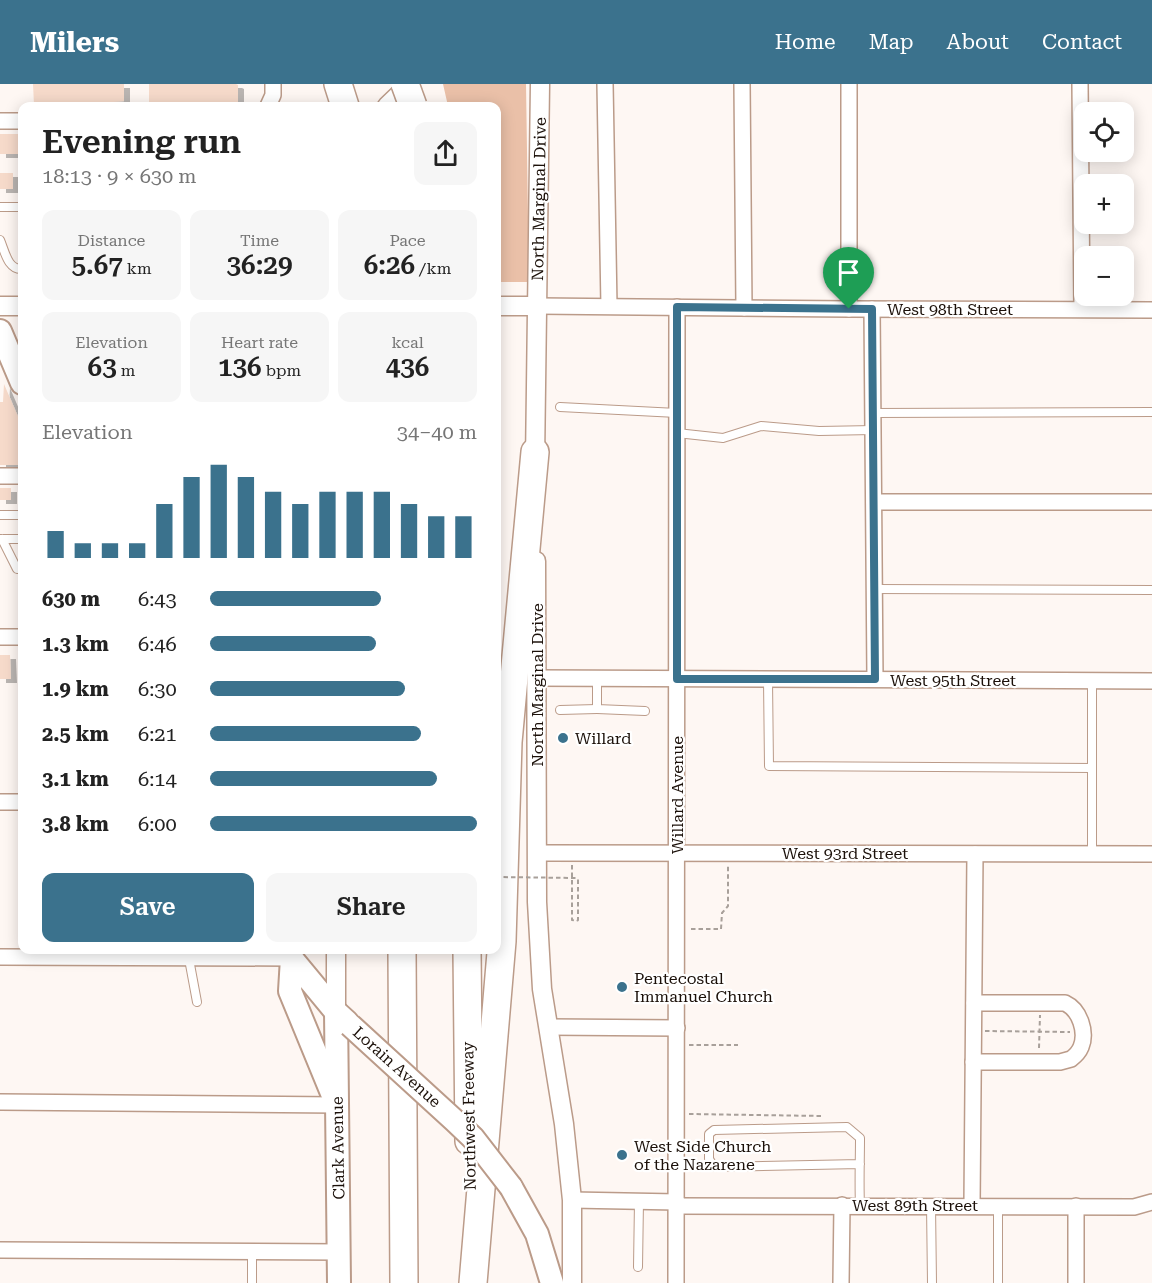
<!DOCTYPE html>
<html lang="en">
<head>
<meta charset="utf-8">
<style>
	body { margin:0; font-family:"Roboto Serif",serif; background:#f6f6f6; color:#222; height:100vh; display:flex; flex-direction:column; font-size:22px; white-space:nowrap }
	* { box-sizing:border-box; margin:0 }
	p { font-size:20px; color:#767676 }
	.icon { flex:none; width:33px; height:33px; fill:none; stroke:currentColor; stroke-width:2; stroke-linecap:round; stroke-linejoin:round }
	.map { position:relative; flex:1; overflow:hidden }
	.details { position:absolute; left:18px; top:18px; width:483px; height:852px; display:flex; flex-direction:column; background:#fff; border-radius:12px; box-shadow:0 3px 15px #0003 }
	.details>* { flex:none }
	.buttons { position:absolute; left:1074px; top:18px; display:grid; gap:12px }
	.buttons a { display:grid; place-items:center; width:60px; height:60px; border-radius:12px; background:#fff; box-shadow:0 3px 15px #0003; font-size:30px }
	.pin { position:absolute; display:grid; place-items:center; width:51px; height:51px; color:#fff; margin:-62px -26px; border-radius:50% 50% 50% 0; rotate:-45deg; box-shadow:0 0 6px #0007 }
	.pin .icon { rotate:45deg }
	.round { display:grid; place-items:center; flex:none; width:63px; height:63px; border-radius:12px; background:#f6f6f6 }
	.overview { display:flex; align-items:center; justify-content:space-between; height:102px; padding:0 24px }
	h1 { font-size:33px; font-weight:600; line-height:45px }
	.metrics { display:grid; grid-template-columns:repeat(3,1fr); gap:9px; height:102px; padding:6px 24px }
	.metrics div { display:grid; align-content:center; border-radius:12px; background:#f6f6f6; text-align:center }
	.metrics b { font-size:26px; font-weight:600 }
	.metrics small { font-size:16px; font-weight:400 }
	.metrics p { font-size:16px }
	.chart { height:168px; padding:12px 24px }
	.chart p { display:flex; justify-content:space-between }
	.chart svg { width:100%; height:108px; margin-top:6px; stroke:#3b728d; stroke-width:6 }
	.primary-button { display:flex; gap:12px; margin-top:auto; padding:12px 24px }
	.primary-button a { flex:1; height:69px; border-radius:12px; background:#3b728d; color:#fff; font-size:24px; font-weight:600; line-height:69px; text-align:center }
	.primary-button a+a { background:#f6f6f6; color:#222 }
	ul { padding:0 24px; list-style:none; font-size:20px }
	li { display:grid; grid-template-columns:96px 72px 1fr; align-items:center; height:45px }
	li i { height:15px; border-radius:8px; background:#3b728d }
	header { display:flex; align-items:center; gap:36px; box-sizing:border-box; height:84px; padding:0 30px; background:#3b728d; color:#fff }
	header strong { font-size:28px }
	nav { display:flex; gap:33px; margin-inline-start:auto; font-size:21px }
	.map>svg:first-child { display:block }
	.green { fill:#eac0a8 }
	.building { fill:#f6daca; filter:url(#shadow) }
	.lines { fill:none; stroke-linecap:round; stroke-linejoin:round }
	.service-casing { stroke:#bb9b89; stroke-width:10 }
	.minor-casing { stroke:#bb9b89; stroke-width:18 }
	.tertiary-casing { stroke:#bb9b89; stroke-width:21 }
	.primary-casing { stroke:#bb9b89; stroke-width:26 }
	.motorway-casing { stroke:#bb9b89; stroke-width:30 }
	.path { stroke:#a8a09a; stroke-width:2; stroke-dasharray:4.5 3; stroke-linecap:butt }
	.service { stroke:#fff; stroke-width:8 }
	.minor { stroke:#fff; stroke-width:15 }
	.tertiary { stroke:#fff; stroke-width:18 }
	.primary { stroke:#fff; stroke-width:22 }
	.motorway { stroke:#fff; stroke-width:27 }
	.primary-bridge-casing { stroke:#bb9b89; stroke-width:26; stroke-linecap:butt }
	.motorway-bridge-casing { stroke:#bb9b89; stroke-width:30; stroke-linecap:butt }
	.path-bridge { stroke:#a8a09a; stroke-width:2; stroke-dasharray:4.5 3; stroke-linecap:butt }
	.primary-bridge { stroke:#fff; stroke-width:22 }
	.motorway-bridge { stroke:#fff; stroke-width:27 }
	.route-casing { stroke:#fff; stroke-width:12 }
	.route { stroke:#3b728d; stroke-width:8 }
	.poi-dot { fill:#3b728d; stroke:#fff; stroke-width:2 }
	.labels { text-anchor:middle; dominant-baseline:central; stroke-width:4.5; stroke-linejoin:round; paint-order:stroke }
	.street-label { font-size:16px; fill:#1b1009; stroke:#fff }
	.poi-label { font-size:16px; fill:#1b1009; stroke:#fff; text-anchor:start }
</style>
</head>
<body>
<header>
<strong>Milers</strong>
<nav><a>Home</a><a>Map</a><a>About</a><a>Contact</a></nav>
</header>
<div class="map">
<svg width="1152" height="1199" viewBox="0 0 1152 1199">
	<defs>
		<filter id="shadow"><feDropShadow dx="6" dy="4" stdDeviation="0" flood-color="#0004"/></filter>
	</defs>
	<rect width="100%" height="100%" fill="#fef7f3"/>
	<polygon class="green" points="443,0 526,0 529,198 497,198 496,22 448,22"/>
	<g class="building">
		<polygon points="33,0 124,0 124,17 104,19 104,21 34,21"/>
		<polygon points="149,0 236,0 238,1 238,19 180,19 180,22 149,20"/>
		<rect x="0" y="50" width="22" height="20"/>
		<rect x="0" y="89" width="13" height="16"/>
		<polygon points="4,300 22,342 22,381 0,381 0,318 3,318"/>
		<rect x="0" y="404" width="11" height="12"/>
		<polygon points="0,571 10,571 11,595 0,595"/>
	</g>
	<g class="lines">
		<defs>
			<g id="service">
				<polyline points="0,123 22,123"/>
				<path d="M0,156C5,168 8,186 22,185"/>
				<polyline points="560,323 677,329"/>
				<polyline points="874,329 1152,328"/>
				<polyline points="677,349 723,354 761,342 819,347 874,346"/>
				<polyline points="0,431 22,431"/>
				<polyline points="0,455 22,455"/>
				<polyline points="2,455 17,485 22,485"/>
				<polyline points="874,505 1152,506"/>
				<polyline points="597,594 597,625 645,627"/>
				<polyline points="768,596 769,682 1092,684"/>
				<polyline points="560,626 597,625"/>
				<polyline points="1092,770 1092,597"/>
				<polyline points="189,875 197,918"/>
				<path d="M860,1080L714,1083L709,1075V1050L714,1046L847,1043L860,1054C860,1076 859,1099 860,1121"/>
				<polyline points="931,1121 932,1199"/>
				<polyline points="998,1123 998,1199"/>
				<polyline points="252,1168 252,1199"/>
				<polyline points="638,1183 639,1117"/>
			</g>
			<g id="minor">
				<polyline points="605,0 609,222"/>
				<polyline points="742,0 744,224"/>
				<polyline points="849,0 849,225"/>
				<polyline points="1080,0 1082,225"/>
				<polyline points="268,22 273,11 273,0"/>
				<polyline points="0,37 22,37"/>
				<polyline points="538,222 849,225 1152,226"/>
				<polyline points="872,225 875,595"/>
				<polyline points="0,392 22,392"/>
				<polyline points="874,418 1152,418"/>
				<polyline points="0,553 22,553"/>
				<polyline points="537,594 1152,597"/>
				<polyline points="0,718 22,718"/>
				<polyline points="537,769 1152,770"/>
				<polyline points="0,873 292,874"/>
				<polyline points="549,943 677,944"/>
				<path d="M973,978H1060L1071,975C1075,972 1079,968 1081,963C1087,948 1080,926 1065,919H974"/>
				<polyline points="0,1018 337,1021"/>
				<polyline points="572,1116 677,1118"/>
				<polyline points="972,1121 975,770"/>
				<polyline points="677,1122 1134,1123 1152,1118"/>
				<polyline points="1076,1122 1076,1199"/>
				<polyline points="0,1166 339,1168"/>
				<polyline points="676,1199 677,223"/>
				<polyline points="841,1199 842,1121"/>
			</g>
			<g id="tertiary">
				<polyline points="387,22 410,0"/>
				<polyline points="0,222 22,222"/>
				<polyline points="496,222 538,222"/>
				<polyline points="535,378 540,0"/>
				<polyline points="536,477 537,818 542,905 564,1040 572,1116 572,1199"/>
				<polyline points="336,866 336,928"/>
			</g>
			<g id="primary">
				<polyline points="0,247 22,299"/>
				<polyline points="288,870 336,928 347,938"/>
				<polyline points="292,874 290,907 332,1009"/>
				<polyline points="336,928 339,1199"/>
				<polyline points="511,1103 537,1150 552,1199"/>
			</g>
			<g id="motorway">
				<polyline points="338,0 345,22"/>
				<polyline points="402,866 404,1199"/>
				<polyline points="467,866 469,1057"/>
				<polyline points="473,1199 502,857 508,658 535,368"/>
			</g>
		</defs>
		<use href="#service" class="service-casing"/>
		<use href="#minor" class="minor-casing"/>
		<use href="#tertiary" class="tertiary-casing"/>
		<use href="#primary" class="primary-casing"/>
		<use href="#motorway" class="motorway-casing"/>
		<g class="path">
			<polyline points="572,781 572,836 577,837"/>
			<polyline points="577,837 578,836 578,794"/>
			<polyline points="691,845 721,845 722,829 728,822 728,782"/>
			<polyline points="985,947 1070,948"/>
			<polyline points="689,961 738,961"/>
			<polyline points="1039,964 1040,931"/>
			<polyline points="689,1030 822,1032"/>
		</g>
		<use href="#service" class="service"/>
		<use href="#minor" class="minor"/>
		<use href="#tertiary" class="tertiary"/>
		<use href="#primary" class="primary"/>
		<use href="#motorway" class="motorway"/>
		<defs>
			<polyline id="primary-bridge" points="350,941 455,1037 473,1054 511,1103"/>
			<polyline id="motorway-bridge" points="405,0 413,22"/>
		</defs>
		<use href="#primary-bridge" class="primary-bridge-casing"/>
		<use href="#motorway-bridge" class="motorway-bridge-casing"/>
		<polyline class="path-bridge" points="496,793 578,794"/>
		<use href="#primary-bridge" class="primary-bridge"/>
		<use href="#motorway-bridge" class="motorway-bridge"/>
	</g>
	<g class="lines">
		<defs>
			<polygon id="route" points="677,223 872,225 875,595 677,595"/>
		</defs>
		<use href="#route" class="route-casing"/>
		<use href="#route" class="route"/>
	</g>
	<g class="poi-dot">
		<circle cx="563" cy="654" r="6"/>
		<circle cx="622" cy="903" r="6"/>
		<circle cx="622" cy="1071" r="6"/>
	</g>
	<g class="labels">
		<g class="street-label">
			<text transform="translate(539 115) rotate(-89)">North Marginal Drive</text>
			<text x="950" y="225">West 98th Street</text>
			<text x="953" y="596">West 95th Street</text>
			<text transform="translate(537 601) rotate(-90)">North Marginal Drive</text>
			<text transform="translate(677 711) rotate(-90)">Willard Avenue</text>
			<text x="845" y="769">West 93rd Street</text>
			<text transform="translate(397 983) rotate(42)">Lorain Avenue</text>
			<text transform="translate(469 1032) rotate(-91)">Northwest Freeway</text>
			<text transform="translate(338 1064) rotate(-91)">Clark Avenue</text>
			<text x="915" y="1121">West 89th Street</text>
		</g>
		<g class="poi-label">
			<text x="575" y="654">Willard</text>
			<text x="634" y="894">Pentecostal<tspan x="634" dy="18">Immanuel Church</tspan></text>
			<text x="634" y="1062">West Side Church<tspan x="634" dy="18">of the Nazarene</tspan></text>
		</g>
	</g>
</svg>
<div class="buttons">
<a><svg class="icon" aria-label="locate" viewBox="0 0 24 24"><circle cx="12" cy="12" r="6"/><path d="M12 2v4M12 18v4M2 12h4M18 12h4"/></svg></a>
<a>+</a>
<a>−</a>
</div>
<div class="pin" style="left:849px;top:225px;background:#1e9e55"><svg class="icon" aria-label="arrive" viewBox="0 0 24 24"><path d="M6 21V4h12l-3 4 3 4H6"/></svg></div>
<section class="details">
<div class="overview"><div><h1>Evening run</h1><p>18:13 · 9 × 630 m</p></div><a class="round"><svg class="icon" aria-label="share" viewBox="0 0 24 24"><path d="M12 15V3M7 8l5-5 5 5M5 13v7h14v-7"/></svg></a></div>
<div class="metrics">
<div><p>Distance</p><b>5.67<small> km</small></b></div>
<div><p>Time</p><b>36:29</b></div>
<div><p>Pace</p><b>6:26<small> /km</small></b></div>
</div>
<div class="metrics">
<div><p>Elevation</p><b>63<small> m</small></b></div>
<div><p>Heart rate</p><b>136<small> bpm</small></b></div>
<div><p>kcal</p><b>436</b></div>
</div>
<div class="chart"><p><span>Elevation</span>34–40 m</p>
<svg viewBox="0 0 160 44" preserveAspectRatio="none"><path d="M5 44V33M15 44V38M25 44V38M35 44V38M45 44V22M55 44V11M65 44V6M75 44V11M85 44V17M95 44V22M105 44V17M115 44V17M125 44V17M135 44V22M145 44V27M155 44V27"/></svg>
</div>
<ul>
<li><b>630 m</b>6:43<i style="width:64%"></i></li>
<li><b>1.3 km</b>6:46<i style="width:62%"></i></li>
<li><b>1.9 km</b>6:30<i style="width:73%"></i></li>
<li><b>2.5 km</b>6:21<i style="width:79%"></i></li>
<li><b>3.1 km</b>6:14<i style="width:85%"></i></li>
<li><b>3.8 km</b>6:00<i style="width:100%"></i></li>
</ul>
<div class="primary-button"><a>Save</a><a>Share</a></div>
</section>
</div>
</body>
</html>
